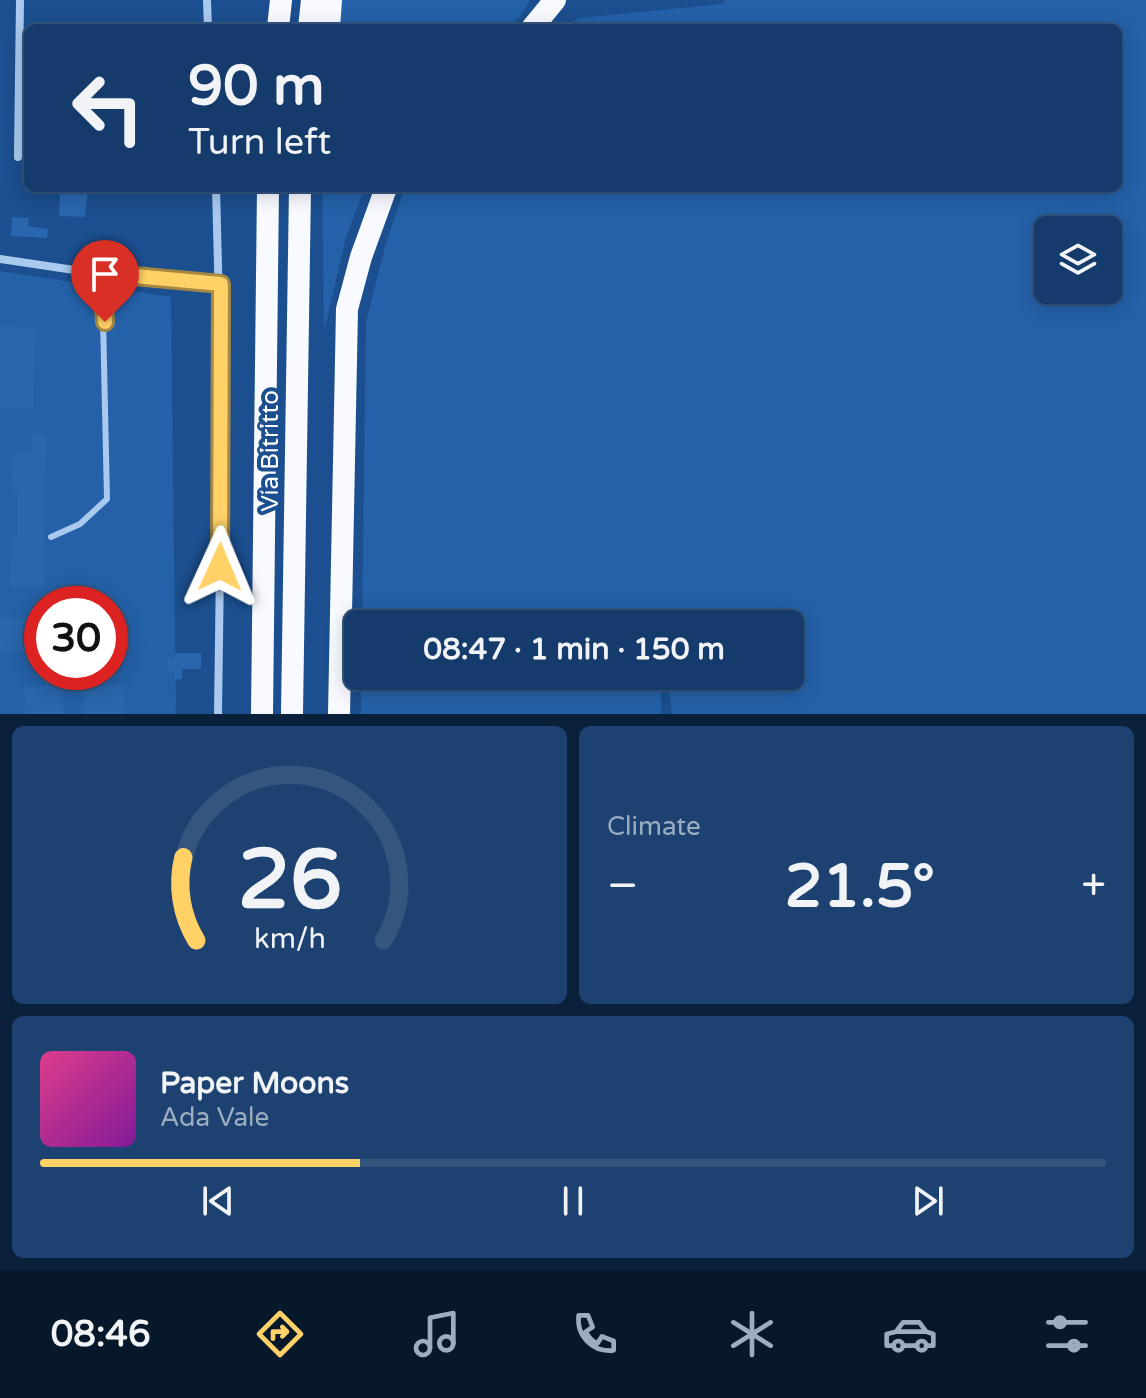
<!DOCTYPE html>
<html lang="en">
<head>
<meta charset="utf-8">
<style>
  :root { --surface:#143b6b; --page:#1d4271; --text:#f1f3f6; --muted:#9dadc1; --line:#33557e; --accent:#ffd166 }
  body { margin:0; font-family:"Varela Round",sans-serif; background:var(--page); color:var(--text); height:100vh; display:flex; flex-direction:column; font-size:30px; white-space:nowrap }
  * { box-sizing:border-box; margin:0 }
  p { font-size:26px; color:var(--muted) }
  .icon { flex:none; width:44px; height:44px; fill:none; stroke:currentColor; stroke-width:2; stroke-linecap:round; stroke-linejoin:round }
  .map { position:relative; height:714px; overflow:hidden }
  .details { display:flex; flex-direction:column; gap:12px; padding:12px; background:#0b203b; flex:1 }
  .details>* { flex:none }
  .banner { position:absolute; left:24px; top:24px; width:1098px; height:168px; border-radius:12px; box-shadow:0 4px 20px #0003,0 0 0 2px var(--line); background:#143b6b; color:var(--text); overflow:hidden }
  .fabs { position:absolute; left:1034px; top:216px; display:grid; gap:16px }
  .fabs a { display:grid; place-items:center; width:88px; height:88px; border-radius:12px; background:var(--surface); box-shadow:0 4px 20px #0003,0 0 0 2px var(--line); font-size:40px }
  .speed { position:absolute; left:24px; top:586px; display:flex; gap:16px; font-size:40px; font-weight:700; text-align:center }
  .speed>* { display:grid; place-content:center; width:104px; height:104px; border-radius:50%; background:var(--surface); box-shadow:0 4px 20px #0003,0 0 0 2px var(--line); line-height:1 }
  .speed .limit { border:12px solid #d22; background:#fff; color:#111 }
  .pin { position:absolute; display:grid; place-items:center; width:68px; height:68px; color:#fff; margin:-82px -34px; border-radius:50% 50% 50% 0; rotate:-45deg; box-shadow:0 0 8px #0007 }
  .pin .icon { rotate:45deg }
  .me { position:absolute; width:88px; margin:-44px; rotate:1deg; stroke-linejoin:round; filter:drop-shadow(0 0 6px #0008) }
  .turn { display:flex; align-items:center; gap:28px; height:168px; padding:0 32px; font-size:36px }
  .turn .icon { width:104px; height:104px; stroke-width:2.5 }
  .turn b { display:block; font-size:56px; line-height:68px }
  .big { font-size:60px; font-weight:800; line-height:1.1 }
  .details .card { flex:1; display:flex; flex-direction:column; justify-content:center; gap:12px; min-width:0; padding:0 28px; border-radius:12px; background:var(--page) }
  .details .dial { align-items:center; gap:0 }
  .dial svg { height:208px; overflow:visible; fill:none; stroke:var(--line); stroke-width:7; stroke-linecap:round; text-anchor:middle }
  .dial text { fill:var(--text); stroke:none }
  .song { display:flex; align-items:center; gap:24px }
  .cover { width:96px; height:96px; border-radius:12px; background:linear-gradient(135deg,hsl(330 70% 55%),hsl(290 70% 35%)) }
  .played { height:8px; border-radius:4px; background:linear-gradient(90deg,var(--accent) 30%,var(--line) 30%) }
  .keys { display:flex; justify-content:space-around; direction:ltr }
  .heat { display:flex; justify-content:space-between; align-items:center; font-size:44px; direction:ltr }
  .details .tiles { flex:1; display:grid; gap:12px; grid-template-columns:1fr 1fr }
  .card:last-child { grid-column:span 2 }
  .trip { position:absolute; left:344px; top:610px; width:460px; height:80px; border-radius:12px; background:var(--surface); box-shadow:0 4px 20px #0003,0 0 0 2px var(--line); font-weight:800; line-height:80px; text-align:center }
  .tab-bar { display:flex; height:128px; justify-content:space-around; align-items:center; background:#08182b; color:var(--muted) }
  .tab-bar .icon { width:56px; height:56px }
  .tab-bar .active { color:var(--accent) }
  .tab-bar b { font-size:36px; color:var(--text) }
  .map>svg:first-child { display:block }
  .green { fill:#2461a8; fill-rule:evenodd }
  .building { fill:#2a66ad }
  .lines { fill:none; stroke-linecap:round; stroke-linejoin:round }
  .service { stroke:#a9c9ee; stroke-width:6 }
  .minor { stroke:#a9c9ee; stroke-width:8 }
  .trunk { stroke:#f8faff; stroke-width:22 }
  .route-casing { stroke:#a68842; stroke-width:20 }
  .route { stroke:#ffd166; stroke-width:14 }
  .labels { text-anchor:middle; stroke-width:8; stroke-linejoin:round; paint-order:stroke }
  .street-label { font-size:24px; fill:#fff; stroke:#1b4f8f }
</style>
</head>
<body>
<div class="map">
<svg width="1146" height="714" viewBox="0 0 1146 714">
  <rect width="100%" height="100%" fill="#1b4f8f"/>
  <!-- green -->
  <path class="green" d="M 332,0 L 530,0 L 519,18 L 504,28 L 331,28 Z
    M 724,0 L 1146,0 L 1146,714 L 672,714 L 667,676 L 790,676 L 790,624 L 362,624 L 366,322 L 386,243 L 405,188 L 1118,188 L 1118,28 L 567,28 L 578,18 L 723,4 ZM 1048,230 L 1108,230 L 1108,290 L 1048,290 Z
    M 322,188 L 365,188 L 346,237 L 324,332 Z
    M 0,271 L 171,297 L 176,714 L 0,714 ZM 42,604 L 110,604 L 110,672 L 42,672 Z
    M 361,676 L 661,676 L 661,714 L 361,714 Z"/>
  <!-- building -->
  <path class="building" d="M 60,188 L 88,188 L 85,217 L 59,216 Z
    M 12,217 L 29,218 L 28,226 L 48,229 L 47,238 L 11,236 Z
    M 0,326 L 35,327 L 34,408 L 0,408 Z
    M 31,434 L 46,434 L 44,586 L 10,586 L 11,537 L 18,537 L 18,490 L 12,490 L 13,452 L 31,452 Z
    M 0,618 L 42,619 L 42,653 L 0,653 Z
    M 175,653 L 201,653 L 201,669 L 182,669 L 182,679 L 174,680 L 174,672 L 167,672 L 167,658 L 175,659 Z
    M 123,684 L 124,714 L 83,714 L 83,687 Z
    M 63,685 L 64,714 L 25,714 L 24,687 Z"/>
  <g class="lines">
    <!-- service -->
    <path class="service" d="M 51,537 L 80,524 L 107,499 L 102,273"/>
    <!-- minor -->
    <path class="minor" d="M 207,0 L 208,28
      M 18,157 L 20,0
      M 216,188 L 222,420 L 218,714
      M 0,259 L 81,271 L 221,284"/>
    <!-- trunk -->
    <path class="trunk" d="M 278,28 L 281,0
      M 309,28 L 312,0
      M 329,28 L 331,0
      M 532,28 L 555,0
      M 262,714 L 268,188
      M 292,714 L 300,188
      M 339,714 L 347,309 L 361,257 L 386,188"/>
  </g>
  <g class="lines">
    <defs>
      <path id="route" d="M 105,322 L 102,273 L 221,284 L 220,567"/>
    </defs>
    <!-- route casing -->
    <use href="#route" class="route-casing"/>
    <!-- route -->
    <use href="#route" class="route"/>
  </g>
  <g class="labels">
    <!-- street labels -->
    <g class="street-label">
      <text transform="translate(270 451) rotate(-90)" y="8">Via Bitritto</text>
    </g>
  </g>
</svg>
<div class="fabs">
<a><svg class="icon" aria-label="layers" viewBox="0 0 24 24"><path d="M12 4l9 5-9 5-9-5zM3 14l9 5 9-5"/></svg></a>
</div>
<div class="speed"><div class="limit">30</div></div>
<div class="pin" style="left:105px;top:322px;background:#d93025"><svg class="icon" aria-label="arrive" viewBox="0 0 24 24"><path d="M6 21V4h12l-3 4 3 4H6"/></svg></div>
<svg class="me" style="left:220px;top:567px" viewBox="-20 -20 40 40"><path d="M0-17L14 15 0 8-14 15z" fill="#ffd166" stroke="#fff" stroke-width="4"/></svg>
<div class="trip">08:47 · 1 min · 150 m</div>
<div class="banner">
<div class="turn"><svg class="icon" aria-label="left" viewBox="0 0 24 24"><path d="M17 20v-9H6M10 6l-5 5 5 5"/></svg><div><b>90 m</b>Turn left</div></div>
</div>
</div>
<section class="details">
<div class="tiles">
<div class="card dial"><svg viewBox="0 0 100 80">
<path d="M14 69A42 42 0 1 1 86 69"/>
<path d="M14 69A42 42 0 0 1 9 37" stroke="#ffd166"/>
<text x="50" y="56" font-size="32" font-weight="700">26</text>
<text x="50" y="72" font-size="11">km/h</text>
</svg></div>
<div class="card"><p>Climate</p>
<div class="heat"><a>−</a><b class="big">21.5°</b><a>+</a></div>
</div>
<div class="card">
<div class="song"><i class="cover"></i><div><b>Paper Moons</b><p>Ada Vale</p></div></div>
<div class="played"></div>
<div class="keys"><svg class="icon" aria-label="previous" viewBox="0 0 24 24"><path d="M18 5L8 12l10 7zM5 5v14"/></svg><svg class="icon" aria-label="pause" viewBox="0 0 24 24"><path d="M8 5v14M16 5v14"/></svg><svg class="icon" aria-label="next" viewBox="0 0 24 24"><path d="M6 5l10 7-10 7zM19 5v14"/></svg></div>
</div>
</div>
</section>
<nav class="tab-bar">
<b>08:46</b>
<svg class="icon active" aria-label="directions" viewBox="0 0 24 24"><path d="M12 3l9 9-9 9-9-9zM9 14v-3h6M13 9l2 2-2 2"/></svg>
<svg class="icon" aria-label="music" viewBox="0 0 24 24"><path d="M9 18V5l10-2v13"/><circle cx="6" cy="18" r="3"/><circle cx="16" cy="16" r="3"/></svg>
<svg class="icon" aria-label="phone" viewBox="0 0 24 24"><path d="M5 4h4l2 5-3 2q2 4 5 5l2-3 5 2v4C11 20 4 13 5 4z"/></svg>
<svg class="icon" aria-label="climate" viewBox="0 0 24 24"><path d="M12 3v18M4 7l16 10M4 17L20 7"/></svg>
<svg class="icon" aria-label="car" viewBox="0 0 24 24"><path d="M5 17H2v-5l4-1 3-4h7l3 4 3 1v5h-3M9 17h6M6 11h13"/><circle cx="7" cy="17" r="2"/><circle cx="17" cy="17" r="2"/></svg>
<svg class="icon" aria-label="filters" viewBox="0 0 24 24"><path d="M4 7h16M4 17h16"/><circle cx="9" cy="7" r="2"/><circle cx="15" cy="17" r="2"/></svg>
</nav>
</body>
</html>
